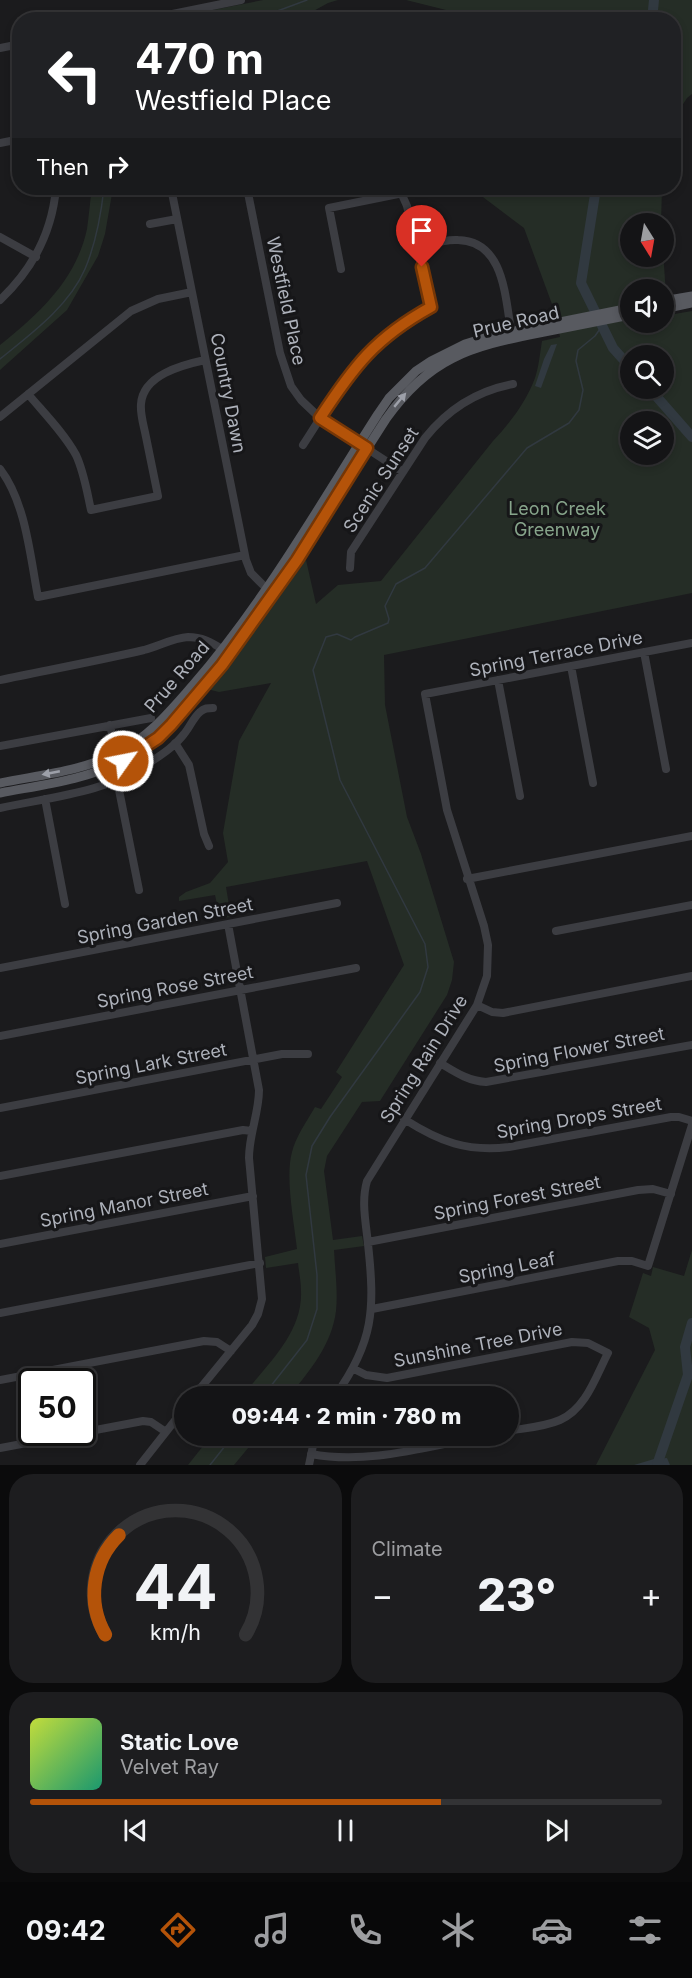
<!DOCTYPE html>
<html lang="en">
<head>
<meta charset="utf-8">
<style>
  :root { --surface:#141416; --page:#1d1d1f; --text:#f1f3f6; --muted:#9d9ea1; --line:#333335; --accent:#b45309 }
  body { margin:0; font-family:Inter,sans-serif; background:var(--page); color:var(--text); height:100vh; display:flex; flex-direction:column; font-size:22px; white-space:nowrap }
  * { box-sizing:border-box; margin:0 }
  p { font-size:20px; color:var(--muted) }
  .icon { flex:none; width:33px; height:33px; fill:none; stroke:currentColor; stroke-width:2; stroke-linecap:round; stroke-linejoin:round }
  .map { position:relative; height:1465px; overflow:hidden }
  .details { display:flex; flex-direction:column; gap:9px; padding:9px; background:#0b0b0c; flex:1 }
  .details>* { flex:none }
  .hud { position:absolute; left:12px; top:12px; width:669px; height:183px; border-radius:24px; box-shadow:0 3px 9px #0003,0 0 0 2px var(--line); background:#202124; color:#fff; overflow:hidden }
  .needle { width:39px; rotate:169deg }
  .buttons { position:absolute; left:620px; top:213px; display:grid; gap:12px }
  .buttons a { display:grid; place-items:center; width:54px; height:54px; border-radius:50%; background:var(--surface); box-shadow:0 3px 9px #0003,0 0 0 2px var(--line); font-size:30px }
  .speed { position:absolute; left:18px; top:1368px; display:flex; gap:12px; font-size:30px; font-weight:700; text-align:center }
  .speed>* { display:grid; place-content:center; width:78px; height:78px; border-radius:50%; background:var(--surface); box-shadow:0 3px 9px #0003,0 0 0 2px var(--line); line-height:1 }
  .speed .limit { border:3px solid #111; border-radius:9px; background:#fff; color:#111 }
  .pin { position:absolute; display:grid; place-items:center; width:51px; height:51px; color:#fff; margin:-62px -26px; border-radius:50% 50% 50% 0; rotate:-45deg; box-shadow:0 0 6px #0007 }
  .pin .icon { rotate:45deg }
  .me { position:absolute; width:66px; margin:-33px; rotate:57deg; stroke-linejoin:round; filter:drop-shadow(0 0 4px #0008) }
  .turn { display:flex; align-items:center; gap:21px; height:126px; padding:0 24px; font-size:27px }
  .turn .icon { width:78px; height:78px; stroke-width:2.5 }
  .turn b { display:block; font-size:42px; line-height:51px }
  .then { display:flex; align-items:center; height:57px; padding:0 24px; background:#0003; gap:12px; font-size:22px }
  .big { font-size:45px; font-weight:800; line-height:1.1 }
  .details .card { flex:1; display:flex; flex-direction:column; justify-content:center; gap:9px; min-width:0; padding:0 21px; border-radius:24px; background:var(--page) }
  .details .dial { align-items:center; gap:0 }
  .dial svg { height:156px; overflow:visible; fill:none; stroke:var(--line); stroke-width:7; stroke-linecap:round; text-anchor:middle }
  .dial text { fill:var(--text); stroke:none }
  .song { display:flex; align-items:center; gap:18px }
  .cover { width:72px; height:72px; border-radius:9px; background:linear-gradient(135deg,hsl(70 70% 55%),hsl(160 70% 35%)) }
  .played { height:6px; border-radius:3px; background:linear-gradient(90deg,var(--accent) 65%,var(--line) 65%) }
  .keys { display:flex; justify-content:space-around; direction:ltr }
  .heat { display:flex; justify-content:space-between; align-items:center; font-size:33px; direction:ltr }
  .details .tiles { flex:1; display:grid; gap:9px; grid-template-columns:1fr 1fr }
  .card:last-child { grid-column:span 2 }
  .trip { position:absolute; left:174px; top:1386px; width:345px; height:60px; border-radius:30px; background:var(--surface); box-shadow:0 3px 9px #0003,0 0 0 2px var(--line); font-weight:800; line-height:60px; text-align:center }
  .menu { display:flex; height:96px; justify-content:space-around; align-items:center; background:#080809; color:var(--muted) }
  .menu .icon { width:42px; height:42px }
  .menu .on { color:var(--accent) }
  .menu b { font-size:27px; color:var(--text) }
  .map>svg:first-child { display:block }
  .green { fill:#252d26; fill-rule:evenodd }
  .water { fill:#313940 }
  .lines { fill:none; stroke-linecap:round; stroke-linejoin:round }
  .stream { stroke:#313940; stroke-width:1.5 }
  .river { stroke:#313940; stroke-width:10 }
  .minor { stroke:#3c3d42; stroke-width:8 }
  .major { stroke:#585a60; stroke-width:9 }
  .oneway { fill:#9da0a9 }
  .route-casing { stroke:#753606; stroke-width:15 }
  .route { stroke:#b45309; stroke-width:10 }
  .labels { text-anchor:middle; stroke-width:6; stroke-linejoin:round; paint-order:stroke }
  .street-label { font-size:18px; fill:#aeb2bb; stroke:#161618 }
  .park-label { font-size:18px; fill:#87a58b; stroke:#161618 }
</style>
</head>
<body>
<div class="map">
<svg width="692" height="1465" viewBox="0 0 692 1465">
  <rect width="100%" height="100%" fill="#1b1b1d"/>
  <!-- green -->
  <path class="green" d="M 263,0 L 338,0 L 328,3 L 299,19 L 162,20 Z
    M 406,0 L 692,0 L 692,94 L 687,98 L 674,118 L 674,20 L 482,19 Z
    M 92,188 L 113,188 L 105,234 L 98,256 L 67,310 L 0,370 L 0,345 C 39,314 76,280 87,229 C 89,215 90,201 92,188 Z
    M 471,188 L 662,188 L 661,223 L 630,224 L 630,256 L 663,256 L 663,250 L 666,295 L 663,296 L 663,290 L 630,290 L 630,322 L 663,322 L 663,316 L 692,311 L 692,593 L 384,655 L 385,705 L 407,817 L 421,854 L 454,962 L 452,980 L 447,995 L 380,1101 L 362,1102 L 327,1156 L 324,1171 L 333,1240 L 362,1236 L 364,1246 L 334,1250 C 335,1270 338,1291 336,1311 C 332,1344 310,1371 289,1396 L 242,1396 C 266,1366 303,1333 301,1291 C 301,1282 299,1272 298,1263 L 266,1268 L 265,1257 L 297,1249 C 294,1222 285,1177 292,1152 C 296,1136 307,1121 315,1107 L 321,1109 L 342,1077 L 336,1072 L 404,965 L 367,861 L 226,887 L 231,917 L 220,918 L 215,895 L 179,901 L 179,897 L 186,892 L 210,883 L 228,862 L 223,833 L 239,741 L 271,683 L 219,692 L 207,689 L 306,560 L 316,604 L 338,585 L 381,581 L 493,441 C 510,423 526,402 535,378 C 539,366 540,353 542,341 L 560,337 L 556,315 L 524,228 ZM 630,356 L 663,356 L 663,388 L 630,388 ZM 630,422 L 663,422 L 663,454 L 630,454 Z
    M 692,1250 L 692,1465 L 596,1465 L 655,1350 L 649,1328 L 629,1317 L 643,1273 L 651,1276 L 653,1267 L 684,1276 Z
    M 211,1436 L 258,1436 L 234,1465 L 188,1465 Z"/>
  <!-- water -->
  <path class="water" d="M 557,344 L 541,388 L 535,386 L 544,359 L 551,345 Z
    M 667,1458 L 670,1465 L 634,1465 L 654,1459 Z"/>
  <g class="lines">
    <!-- stream -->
    <path class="stream" d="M 241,20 L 272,13 L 307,0
      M 0,359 C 31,334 69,306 85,269 C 96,243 101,215 104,188
      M 263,1396 L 307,1340 L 317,1309 L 317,1275 L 306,1175 L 312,1146 L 330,1117 L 420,992 L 428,967 L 425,944 L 340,780 L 313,670 L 326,637 L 337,634 L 351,640 L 355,637 L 388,623 L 389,619 L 385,606 L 396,584 L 425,568 L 527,448 L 569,423 L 579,410 L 583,390 L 576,361 L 578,350 L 595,336 L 602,326
      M 210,1465 L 233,1436"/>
    <!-- river -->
    <path class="river" d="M 652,20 L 654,0
      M 596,188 L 581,283 L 613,348 L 630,367
      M 649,388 L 692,437
      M 657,1465 L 688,1375 L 685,1347 L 692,1323"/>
    <!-- minor -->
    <path class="minor" d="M 143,20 L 241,0
      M 0,48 L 20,44
      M 0,143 L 20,139
      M 171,188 L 246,560 L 251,573 L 270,592
      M 247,188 L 280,353 L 291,386 L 301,400 L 320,418 L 403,472
      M 150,224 L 177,219
      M 0,237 L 36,257
      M 417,247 C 430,244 445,239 458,240 C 506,241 505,301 512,336
      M 341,269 L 329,208 L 403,193
      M 0,300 C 33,269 52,233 56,188
      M 28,394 C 44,413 64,433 76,455 C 84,472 87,492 91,510 L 158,496 C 154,476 150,456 146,437 C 144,426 140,415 141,404 C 143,375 182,365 205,360
      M 0,417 L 131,311 L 158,299 L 192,292
      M 303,445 C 330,404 354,358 395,328 C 406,320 419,314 431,307 L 407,206 L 399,188
      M 0,469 C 26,503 30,556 38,597 L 245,555
      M 350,568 L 351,552 L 425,438 C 448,409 476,391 513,384
      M 644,652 L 666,769
      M 571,666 L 593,783
      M 0,680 C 48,670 97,661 144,650 C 159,646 173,638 188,637 C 202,637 211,642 222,649
      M 498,680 L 520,796
      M 110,725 L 114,743
      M 175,743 L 189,765 L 204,834 L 209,846
      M 0,746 L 151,718
      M 117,780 L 139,890
      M 45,799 L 65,904
      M 0,808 C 50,797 106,793 149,763 C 161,755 175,746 184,734 C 190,727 193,718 200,712 C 204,708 208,708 213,708
      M 467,879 L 692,836
      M 556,931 L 692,905
      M 0,968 L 337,903
      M 477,1005 L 492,1012 L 503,1013 L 692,976
      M 0,1036 L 356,968
      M 440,1063 C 455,1072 468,1081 486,1082 L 692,1045
      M 0,1108 L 282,1054 L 308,1054
      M 404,1119 C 440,1142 467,1152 509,1147 L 671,1117 L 679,1117 L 692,1121
      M 0,1176 L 243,1130 L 252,1131
      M 368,1242 L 638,1190 L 653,1189 L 671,1194
      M 0,1244 L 253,1196
      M 372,1309 L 618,1261 L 632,1261 L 648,1266 L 692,1125
      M 0,1313 L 260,1263
      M 354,1369 L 366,1375 L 387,1378 L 572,1342 L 588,1343 L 608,1353 C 596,1376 586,1409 560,1420 C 544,1427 525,1428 508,1431
      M 0,1380 L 204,1341 L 217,1342 L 231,1351
      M 194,1396 L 252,1325 L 258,1314 L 262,1299 L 249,1158 C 249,1134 259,1113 259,1090 L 228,924
      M 335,1396 C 374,1342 375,1309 368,1244 C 366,1223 361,1202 367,1181 L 477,1005 L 487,976 L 488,945 L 484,926 L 447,810 L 425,694 L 692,643
      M 0,1448 L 143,1421 L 151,1422 L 166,1432
      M 311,1454 C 369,1465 428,1446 485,1436
      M 140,1465 L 184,1409
      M 309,1465 L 315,1436"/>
    <!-- major -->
    <path class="major" d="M 663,301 L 692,296
      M 663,309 L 692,303
      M 0,783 C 39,775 84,771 119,752 C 150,736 170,711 193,685 C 265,602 319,506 378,414 L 389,398 L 416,371 L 431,361 L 465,344 L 494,335 L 630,308
      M 0,793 C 41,785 85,780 123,761 C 155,745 176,718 199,692 C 271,607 326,512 386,419 C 429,358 469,347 539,333 C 569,327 600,321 630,315"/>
  </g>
  <!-- one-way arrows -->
  <defs><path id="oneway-solid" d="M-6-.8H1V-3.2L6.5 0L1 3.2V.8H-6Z" transform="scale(1.5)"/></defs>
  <g class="oneway">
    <use href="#oneway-solid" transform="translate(400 400) rotate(-50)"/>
    <use href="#oneway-solid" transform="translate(51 773) rotate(169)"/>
  </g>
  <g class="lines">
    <defs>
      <path id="route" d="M 123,761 L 158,738 L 171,725 L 222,665 L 297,560 L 367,448 L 320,418 C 354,366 375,338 431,307 L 422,267"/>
    </defs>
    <!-- route casing -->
    <use href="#route" class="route-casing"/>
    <!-- route -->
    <use href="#route" class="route"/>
  </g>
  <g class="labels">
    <!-- street labels -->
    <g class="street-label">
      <text transform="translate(286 301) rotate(78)" y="6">Westfield Place</text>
      <text transform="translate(516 322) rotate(-13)" y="6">Prue Road</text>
      <text transform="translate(228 393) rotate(79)" y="6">Country Dawn</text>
      <text transform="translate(381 480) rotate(-57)" y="6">Scenic Sunset</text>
      <text transform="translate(556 654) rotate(-11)" y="6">Spring Terrace Drive</text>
      <text transform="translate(177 677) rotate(-49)" y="6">Prue Road</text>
      <text transform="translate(165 921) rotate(-11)" y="6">Spring Garden Street</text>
      <text transform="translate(175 987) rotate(-11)" y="6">Spring Rose Street</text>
      <text transform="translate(579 1050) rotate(-11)" y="6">Spring Flower Street</text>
      <text transform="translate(424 1059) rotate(-58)" y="6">Spring Rain Drive</text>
      <text transform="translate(151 1064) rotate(-11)" y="6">Spring Lark Street</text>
      <text transform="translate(579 1118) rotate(-10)" y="6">Spring Drops Street</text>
      <text transform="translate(517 1198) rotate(-11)" y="6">Spring Forest Street</text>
      <text transform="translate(124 1205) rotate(-11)" y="6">Spring Manor Street</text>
      <text transform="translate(507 1268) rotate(-11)" y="6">Spring Leaf</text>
      <text transform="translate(478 1345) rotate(-11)" y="6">Sunshine Tree Drive</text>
    </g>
    <!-- park labels -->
    <g class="park-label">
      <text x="557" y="515">Leon Creek<tspan x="557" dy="21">Greenway</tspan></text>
    </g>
  </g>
</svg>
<div class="buttons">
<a><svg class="needle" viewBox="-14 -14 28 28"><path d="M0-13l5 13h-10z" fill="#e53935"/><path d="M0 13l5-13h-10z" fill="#9d9ea1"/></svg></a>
<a><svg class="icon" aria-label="sound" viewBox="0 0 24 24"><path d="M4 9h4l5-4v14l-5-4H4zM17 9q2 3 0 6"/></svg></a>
<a><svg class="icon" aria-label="search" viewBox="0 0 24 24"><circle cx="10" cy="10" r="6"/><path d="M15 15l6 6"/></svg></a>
<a><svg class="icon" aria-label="layers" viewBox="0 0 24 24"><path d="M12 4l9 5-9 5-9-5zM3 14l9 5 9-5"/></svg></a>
</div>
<div class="speed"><div class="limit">50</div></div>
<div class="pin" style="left:422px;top:267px;background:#d93025"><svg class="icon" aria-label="arrive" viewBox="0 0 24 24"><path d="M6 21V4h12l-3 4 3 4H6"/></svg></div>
<svg class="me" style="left:123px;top:761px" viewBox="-20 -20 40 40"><circle r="17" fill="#b45309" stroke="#fff" stroke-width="3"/><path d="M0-11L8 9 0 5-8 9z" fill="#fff"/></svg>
<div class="trip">09:44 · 2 min · 780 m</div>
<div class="hud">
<div class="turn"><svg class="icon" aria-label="left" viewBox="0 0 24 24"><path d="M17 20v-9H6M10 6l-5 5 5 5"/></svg><div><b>470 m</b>Westfield Place</div></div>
<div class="then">Then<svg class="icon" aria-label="right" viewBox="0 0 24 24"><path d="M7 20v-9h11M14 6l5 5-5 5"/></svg></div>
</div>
</div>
<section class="details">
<div class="tiles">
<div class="card dial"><svg viewBox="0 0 100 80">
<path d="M14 69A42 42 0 1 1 86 69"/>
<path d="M14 69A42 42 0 0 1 21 18" stroke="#b45309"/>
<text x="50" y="56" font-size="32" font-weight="700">44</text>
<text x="50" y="72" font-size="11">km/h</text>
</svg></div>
<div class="card"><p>Climate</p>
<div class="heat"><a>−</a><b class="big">23°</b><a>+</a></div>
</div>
<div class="card">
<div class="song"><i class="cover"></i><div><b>Static Love</b><p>Velvet Ray</p></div></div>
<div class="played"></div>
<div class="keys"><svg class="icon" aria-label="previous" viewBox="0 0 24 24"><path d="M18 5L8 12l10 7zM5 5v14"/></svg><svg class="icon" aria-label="pause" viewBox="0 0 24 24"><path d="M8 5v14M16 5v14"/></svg><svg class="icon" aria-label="next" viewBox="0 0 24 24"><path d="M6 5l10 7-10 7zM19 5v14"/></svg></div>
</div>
</div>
</section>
<nav class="menu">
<b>09:42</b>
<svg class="icon on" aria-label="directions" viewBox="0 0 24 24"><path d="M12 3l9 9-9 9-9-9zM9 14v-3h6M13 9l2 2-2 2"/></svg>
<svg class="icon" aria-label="music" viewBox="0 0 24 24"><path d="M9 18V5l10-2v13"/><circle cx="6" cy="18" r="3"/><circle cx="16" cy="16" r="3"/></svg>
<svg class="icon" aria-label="phone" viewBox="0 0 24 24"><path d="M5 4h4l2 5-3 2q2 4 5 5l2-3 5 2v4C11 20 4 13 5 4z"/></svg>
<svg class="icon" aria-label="climate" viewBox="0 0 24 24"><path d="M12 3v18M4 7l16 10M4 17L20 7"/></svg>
<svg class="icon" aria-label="car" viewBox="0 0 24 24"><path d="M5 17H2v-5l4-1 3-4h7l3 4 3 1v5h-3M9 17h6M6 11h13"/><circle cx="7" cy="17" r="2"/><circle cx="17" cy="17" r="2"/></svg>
<svg class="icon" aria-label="filters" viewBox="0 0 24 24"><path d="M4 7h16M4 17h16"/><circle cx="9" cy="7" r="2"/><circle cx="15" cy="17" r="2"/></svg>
</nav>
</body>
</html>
